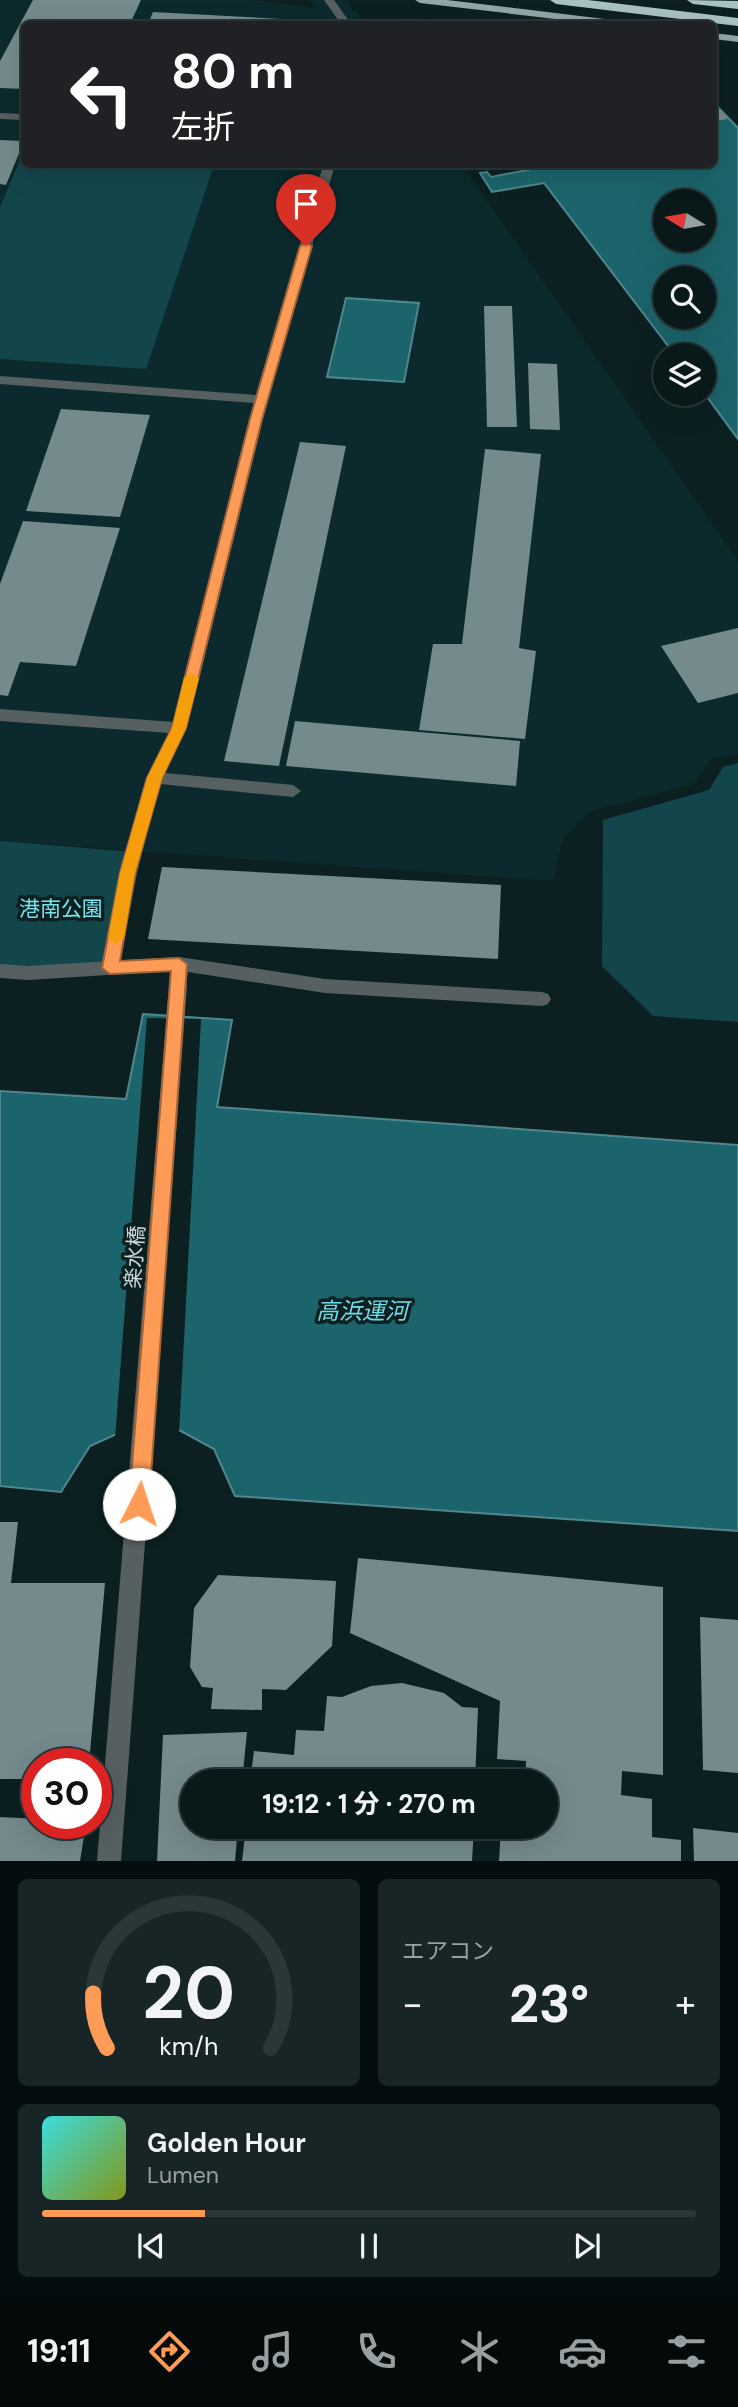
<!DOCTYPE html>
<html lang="ja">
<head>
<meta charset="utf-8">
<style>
  :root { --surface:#091819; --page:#172526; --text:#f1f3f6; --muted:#99a0a2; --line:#293738; --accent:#fe9c57 }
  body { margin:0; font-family:"DM Sans","Noto Sans JP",sans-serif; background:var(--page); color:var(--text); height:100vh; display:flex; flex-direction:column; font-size:26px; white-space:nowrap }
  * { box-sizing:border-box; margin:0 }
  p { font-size:23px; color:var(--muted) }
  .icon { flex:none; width:38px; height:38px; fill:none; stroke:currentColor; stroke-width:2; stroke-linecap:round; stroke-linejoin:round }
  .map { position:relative; height:1861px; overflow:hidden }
  .drawer { display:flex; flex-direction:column; gap:18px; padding:18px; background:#050d0e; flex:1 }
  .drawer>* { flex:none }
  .banner { position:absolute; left:21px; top:21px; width:696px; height:147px; border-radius:10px; box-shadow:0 7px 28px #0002,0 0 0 2px var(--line); background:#202124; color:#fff; overflow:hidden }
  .needle { width:46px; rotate:281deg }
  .buttons { position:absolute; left:653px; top:189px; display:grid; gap:14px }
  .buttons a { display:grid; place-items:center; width:63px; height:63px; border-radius:50%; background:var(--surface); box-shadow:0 7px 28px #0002,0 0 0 2px var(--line); font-size:35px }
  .speed { position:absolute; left:21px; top:1748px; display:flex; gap:14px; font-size:35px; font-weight:700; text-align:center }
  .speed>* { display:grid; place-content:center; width:91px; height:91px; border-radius:50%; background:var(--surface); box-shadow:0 7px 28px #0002,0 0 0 2px var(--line); line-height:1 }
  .speed .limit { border:10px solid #d22; background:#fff; color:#111 }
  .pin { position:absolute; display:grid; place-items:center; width:60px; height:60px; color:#fff; margin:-72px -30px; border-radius:50% 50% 50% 0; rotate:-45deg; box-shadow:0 0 7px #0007 }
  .pin .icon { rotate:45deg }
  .me { position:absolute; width:77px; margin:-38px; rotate:4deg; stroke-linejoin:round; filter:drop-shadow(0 0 5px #0008) }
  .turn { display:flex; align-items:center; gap:24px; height:147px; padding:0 35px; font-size:32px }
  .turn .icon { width:91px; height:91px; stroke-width:2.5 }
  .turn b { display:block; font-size:49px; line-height:60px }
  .big { font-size:52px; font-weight:700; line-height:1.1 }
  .drawer .card { flex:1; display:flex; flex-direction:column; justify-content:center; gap:10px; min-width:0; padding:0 24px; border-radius:10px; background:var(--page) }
  .drawer .dial { align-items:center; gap:0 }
  .dial svg { height:182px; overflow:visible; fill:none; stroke:var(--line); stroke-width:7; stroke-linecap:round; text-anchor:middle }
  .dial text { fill:var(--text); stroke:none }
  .song { display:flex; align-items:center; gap:21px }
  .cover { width:84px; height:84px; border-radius:10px; background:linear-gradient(135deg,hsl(180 70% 55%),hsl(70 70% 35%)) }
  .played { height:7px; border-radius:4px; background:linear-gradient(90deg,var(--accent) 25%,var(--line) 25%) }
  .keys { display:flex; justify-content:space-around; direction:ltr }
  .heat { display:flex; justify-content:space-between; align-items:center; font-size:38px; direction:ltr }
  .drawer .tiles { flex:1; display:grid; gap:18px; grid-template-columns:1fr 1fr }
  .card:last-child { grid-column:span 2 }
  .trip { position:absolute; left:180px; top:1769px; width:378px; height:70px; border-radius:35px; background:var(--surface); box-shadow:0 7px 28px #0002,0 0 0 2px var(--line); font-weight:700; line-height:70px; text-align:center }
  .tab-bar { display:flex; height:112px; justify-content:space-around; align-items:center; background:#040a0a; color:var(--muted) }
  .tab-bar .icon { width:49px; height:49px }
  .tab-bar .selected { color:var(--accent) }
  .tab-bar b { font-size:32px; color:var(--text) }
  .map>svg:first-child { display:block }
  .built { fill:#0c2a2d }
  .green { fill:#13464b }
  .water { fill:#1c646b; stroke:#51878c; stroke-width:2; fill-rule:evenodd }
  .pier { fill:#0c2021 }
  .building { fill:#748a8c }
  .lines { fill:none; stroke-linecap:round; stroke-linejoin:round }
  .service { fill:#576061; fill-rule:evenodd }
  .minor { fill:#576061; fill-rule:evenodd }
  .tertiary { fill:#576061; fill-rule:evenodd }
  .primary { fill:#92a5a7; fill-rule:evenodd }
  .motorway { fill:#aac1c3; fill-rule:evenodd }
  .route { fill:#fe9c57; stroke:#a56539; stroke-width:2 }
  .slow { fill:#f59e0b }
  .labels { text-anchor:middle; stroke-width:7; stroke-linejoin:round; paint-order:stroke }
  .park-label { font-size:21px; fill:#79e3ed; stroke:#0c2021 }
  .street-label { font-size:21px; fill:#ccd8d9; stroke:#0c2021 }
  .water-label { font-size:23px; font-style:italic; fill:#72dce6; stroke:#0c2021 }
</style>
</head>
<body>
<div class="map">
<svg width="738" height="1861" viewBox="0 0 738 1861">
  <rect width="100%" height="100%" fill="#0c2021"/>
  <!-- built -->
  <path class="built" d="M 0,0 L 252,0 L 315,8 L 310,0 L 348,0 L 365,24 L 24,24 L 24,164 L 462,165 L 738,561 L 738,754 L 711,759 L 694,784 L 591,811 L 563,837 L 553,881 L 0,841 Z"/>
  <!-- green -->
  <path class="green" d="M 24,151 L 24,164 L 214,165 L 146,369 L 0,359 L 0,207 Z
    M 738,763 L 738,1022 L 653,1016 L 602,966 L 603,820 L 709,790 L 723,767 Z
    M 0,841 L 134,852 L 110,968 L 0,971 Z"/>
  <!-- water -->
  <path class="water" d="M 714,103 L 738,128 L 738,439 L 704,393 L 704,355 L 675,355 L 544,183 L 492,192 L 480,173 L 487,172 L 491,177 L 558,164 L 714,164 ZM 665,201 L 704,201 L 704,240 L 665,240 ZM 665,278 L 704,278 L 704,317 L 665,317 Z
    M 346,298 L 419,303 L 404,382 L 327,377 Z
    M 143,1014 L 232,1020 L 217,1107 L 738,1145 L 738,1531 L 235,1496 L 214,1449 L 168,1424 L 141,1423 L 90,1446 L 61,1492 L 0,1486 L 0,1091 L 126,1099 Z"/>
  <!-- pier -->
  <path class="pier" d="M 347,0 L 738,0 L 738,56 L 714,53 L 714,24 L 473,24 L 353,10 Z
    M 147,1018 L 201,1019 L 179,1434 L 168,1427 L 142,1427 L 115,1439 Z"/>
  <!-- building -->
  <path class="building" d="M 33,0 L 141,0 L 130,24 L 24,24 L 24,89 L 0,88 L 0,61 Z
    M 153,12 L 282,19 L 280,24 L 148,24 Z
    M 714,106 L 717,106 L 728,119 L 714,121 Z
    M 0,140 L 24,141 L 6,185 L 0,184 Z
    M 484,306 L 512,306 L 517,427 L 487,427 Z
    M 528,363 L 557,364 L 560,430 L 530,429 Z
    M 61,409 L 150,415 L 120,517 L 26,511 Z
    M 300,442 L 346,446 L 279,766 L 224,761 Z
    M 485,449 L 541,454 L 519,648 L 536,651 L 525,739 L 419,730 L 433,644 L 462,644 Z
    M 23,521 L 120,528 L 76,666 L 20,662 L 8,696 L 0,695 L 0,584 Z
    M 738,628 L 738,693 L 698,703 L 661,646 Z
    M 295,721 L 520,741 L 516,786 L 286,766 Z
    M 162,867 L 501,885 L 498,959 L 148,939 Z
    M 0,1522 L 18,1522 L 11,1583 L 105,1583 L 89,1764 L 37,1764 L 37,1779 L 0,1779 Z
    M 358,1558 L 663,1587 L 663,1775 L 622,1771 L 621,1795 L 652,1799 L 652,1837 L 681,1840 L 681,1861 L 499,1861 L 501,1827 L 546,1827 L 546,1782 L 525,1782 L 526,1761 L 497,1759 L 500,1701 L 350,1633 Z
    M 218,1575 L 336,1581 L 332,1646 L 286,1690 L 262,1689 L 262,1710 L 211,1709 L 213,1688 L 202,1687 L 190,1667 L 194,1608 Z
    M 700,1617 L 738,1620 L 738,1773 L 703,1770 Z
    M 402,1683 L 444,1693 L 462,1707 L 478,1708 L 475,1782 L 250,1782 L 254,1751 L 294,1755 L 296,1730 L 324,1731 L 327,1696 L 342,1697 L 371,1686 Z
    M 247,1732 L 242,1782 L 192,1782 L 192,1827 L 238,1827 L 235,1861 L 157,1861 L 163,1735 Z
    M 0,1817 L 37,1819 L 37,1824 L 86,1824 L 80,1861 L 0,1861 Z
    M 246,1827 L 474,1827 L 472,1861 L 242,1861 Z
    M 693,1828 L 738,1833 L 738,1861 L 694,1861 Z"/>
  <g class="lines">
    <!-- service -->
    <path class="service" d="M 324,0 L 334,0 L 351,24 L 341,24 Z
      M 0,113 L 24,114 L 24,120 L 0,119 Z
      M 318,164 L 331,164 L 334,168 L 263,419 L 187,728 L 165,773 L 293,785 L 301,791 L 293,797 L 160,784 L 137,873 L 119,968 L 116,973 L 104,973 L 101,968 L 119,873 L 146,778 L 169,733 L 0,721 L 0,709 L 173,722 L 254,403 L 0,384 L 0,376 L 256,395 L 322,169 Z"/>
    <!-- minor -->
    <path class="minor" d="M 178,979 L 184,981 L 187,986 L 121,1861 L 97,1861 L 169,986 L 172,981 Z"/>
    <!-- tertiary -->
    <path class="tertiary" d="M 179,957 L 325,979 L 542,992 L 548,994 L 551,999 L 548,1004 L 542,1006 L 325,993 L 188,972 L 184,991 L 172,991 L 169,986 L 170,971 L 28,980 L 0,978 L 0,964 L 28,966 Z"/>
    <!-- primary -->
    <path class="primary" d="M 415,0 L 447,0 L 621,21 L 626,24 L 598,24 L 420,3 Z
      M 714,33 L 738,36 L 738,42 L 714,39 Z"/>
    <!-- motorway -->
    <path class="motorway" d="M 550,0 L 588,0 L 738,18 L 738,26 L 556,4 Z
      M 687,0 L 738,1 L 738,9 L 693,4 Z"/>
  </g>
  <!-- route -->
  <path class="route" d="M 306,242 L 312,246 L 262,419 L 186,728 L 162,778 L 135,873 L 120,961 L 179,958 L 187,964 L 149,1504 L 146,1511 L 139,1514 L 132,1511 L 129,1504 L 171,971 L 110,974 L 102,968 L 120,873 L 147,778 L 172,728 L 250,419 L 300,246 Z"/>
  <!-- slow -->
  <path class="slow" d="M 191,673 L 199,678 L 186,728 L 162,778 L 135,873 L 124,938 L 116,944 L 108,938 L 120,873 L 147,778 L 172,728 L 184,678 Z"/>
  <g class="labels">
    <!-- park labels -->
    <g class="park-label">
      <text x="61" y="916">港南公園</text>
    </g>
    <!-- street labels -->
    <g class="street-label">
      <text transform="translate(135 1257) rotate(-86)" y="7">楽水橋</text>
    </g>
    <!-- water labels -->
    <g class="water-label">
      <text x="362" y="1319">高浜運河</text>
    </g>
  </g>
</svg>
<div class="buttons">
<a><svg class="needle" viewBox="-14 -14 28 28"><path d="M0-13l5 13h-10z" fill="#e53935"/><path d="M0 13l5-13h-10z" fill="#99a0a2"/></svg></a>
<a><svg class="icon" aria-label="search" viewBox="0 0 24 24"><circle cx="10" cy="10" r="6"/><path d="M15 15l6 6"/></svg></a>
<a><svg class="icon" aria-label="layers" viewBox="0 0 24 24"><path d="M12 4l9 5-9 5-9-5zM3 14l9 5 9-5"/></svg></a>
</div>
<div class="speed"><div class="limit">30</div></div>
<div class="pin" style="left:306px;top:246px;background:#d93025"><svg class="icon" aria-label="arrive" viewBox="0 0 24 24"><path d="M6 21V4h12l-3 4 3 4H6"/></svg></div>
<svg class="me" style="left:139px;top:1504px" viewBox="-20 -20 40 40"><circle r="19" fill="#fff"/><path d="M0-13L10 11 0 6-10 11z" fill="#fe9c57"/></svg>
<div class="trip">19:12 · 1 分 · 270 m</div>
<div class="banner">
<div class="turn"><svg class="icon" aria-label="left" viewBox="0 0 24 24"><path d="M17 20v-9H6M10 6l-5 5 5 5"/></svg><div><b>80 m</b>左折</div></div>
</div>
</div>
<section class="drawer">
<div class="tiles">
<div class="card dial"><svg viewBox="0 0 100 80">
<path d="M14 69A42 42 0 1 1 86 69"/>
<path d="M14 69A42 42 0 0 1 8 45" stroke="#fe9c57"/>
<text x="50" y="56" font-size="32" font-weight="700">20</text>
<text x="50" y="72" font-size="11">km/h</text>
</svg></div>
<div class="card"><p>エアコン</p>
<div class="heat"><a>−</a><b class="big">23°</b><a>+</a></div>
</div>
<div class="card">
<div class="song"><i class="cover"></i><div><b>Golden Hour</b><p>Lumen</p></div></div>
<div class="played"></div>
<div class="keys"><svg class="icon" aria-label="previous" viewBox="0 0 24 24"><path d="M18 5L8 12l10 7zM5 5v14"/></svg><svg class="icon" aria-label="pause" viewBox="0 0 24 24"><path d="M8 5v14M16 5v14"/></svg><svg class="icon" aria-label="next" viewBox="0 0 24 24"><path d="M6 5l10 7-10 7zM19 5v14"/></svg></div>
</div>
</div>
</section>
<nav class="tab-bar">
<b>19:11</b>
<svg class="icon selected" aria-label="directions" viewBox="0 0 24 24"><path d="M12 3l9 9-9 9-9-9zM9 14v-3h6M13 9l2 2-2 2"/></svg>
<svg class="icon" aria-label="music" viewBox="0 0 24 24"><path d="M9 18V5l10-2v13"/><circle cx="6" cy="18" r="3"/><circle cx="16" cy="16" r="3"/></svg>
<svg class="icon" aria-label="phone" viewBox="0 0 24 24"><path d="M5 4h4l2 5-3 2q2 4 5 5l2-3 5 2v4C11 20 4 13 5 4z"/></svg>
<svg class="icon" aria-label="climate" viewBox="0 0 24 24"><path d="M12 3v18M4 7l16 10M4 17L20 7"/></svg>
<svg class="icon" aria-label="car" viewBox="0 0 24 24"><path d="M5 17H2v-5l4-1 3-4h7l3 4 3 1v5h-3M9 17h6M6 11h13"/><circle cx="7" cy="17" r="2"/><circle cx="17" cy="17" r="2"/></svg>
<svg class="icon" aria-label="filters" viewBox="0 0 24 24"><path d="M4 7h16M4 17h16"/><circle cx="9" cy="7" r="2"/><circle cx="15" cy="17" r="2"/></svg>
</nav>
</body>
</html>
